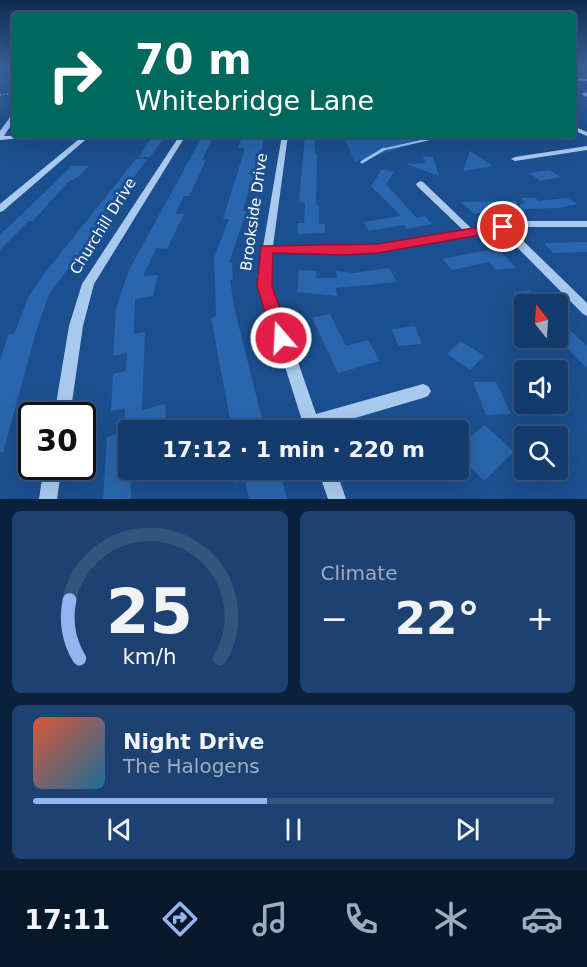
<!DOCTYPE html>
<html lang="en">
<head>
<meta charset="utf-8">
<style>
  :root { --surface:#143b6b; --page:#1d4271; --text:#f1f3f6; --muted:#9dadc1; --line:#33557e; --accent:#95b2f1 }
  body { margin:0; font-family:"DejaVu Sans",sans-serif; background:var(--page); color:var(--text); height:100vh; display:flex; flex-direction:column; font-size:22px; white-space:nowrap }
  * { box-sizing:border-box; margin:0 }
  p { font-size:20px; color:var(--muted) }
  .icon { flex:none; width:33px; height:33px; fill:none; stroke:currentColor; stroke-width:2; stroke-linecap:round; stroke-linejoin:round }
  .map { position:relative; height:499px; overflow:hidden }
  .drawer { display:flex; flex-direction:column; gap:12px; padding:12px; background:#0b203b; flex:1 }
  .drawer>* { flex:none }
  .hud { position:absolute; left:12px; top:12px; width:564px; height:126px; border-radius:6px; box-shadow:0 6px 24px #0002,0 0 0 2px var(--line); background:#00695c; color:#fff; overflow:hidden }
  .needle { width:39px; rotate:343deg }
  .controls { position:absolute; left:514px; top:294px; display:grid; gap:12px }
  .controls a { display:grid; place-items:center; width:54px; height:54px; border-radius:6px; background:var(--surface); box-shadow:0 6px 24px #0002,0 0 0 2px var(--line); font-size:30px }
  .speed { position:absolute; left:18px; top:402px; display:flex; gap:12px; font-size:30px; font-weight:700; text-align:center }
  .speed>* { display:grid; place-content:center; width:78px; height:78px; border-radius:50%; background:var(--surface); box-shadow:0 6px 24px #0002,0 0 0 2px var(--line); line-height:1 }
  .speed .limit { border:3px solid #111; border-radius:9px; background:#fff; color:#111 }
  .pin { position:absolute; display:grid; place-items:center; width:51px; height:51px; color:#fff; margin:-26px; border:3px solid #fff; border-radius:50%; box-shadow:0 2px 6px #0007 }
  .me { position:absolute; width:66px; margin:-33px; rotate:341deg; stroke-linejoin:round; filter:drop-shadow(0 0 4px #0008) }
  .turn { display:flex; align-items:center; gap:21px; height:126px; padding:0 24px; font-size:27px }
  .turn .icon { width:78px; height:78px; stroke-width:2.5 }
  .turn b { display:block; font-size:42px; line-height:51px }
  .big { font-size:45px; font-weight:700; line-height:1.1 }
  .drawer .tile { flex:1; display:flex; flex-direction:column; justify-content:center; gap:9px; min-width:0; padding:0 21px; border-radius:9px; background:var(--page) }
  .drawer .dial { align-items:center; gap:0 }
  .dial svg { height:156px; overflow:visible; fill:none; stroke:var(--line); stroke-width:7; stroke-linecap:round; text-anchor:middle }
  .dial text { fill:var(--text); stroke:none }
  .song { display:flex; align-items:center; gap:18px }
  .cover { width:72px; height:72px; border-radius:9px; background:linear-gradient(135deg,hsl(10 70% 55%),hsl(200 70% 35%)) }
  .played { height:6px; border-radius:3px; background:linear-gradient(90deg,var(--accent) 45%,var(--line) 45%) }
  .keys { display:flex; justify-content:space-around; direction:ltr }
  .heat { display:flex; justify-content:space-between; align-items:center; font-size:33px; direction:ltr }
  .drawer .tiles { flex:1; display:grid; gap:12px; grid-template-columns:1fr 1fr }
  .tile:last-child { grid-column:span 2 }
  .trip { position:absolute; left:118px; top:420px; width:351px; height:60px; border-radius:6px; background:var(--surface); box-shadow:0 6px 24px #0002,0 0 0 2px var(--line); font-weight:700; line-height:60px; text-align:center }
  .menu { display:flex; height:96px; justify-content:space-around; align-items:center; background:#08182b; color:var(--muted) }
  .menu .icon { width:42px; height:42px }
  .menu .active { color:var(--accent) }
  .menu b { font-size:27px; color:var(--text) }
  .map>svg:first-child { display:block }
  .green { fill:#2461a8 }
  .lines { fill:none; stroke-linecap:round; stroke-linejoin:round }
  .stream-far1 { stroke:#9cc4f0; stroke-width:2 }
  .stream { stroke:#9cc4f0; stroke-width:3 }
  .building { fill:#2a66ad }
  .path { stroke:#a9c9ee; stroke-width:1.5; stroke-dasharray:1.5 2; stroke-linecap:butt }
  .minor { fill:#a9c9ee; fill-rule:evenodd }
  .route { fill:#e11d48; stroke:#92132f; stroke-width:1.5 }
  .labels { text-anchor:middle; stroke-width:6; stroke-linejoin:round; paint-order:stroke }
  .street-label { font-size:15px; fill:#fff; stroke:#1b4f8f }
</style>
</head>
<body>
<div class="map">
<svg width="587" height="499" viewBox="0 0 587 499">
  <rect width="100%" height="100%" fill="#1b4f8f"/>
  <!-- green -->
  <path class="green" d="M 343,135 L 443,135 L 355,162 Z"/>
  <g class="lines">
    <!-- stream-far1 -->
    <path class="stream-far1" d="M 381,150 L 448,135"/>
    <!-- stream -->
    <path class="stream" d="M 362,162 L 384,149"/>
  </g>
  <!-- building -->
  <path class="building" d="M 153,135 L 166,135 L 150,157 L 139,157 Z
    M 203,135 L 214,135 L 202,160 L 206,160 L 195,184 L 189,196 L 184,196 L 175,214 L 184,214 L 167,249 L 156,248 L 143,276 L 158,275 L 153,296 L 135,299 L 134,334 L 145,332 L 142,410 L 165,404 L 166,418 L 145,424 L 145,430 L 124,430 L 125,408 L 111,411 L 113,374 L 126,371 L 127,353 L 113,356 L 116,308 L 129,270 Z
    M 243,135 L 265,135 L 252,189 L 249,189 L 243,211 L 246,211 L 244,219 L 229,263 L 232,263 L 233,280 L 230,280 L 235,311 L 262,419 L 247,423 L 248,430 L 232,430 L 211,318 L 216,316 L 214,258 L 229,219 L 223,219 L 244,152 L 244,148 L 238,148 Z
    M 305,135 L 314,135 L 315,154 L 317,154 L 316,205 L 319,205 L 319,224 L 325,224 L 325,233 L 297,234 L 298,223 L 304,223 L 305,203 L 299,202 Z
    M 470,151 L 493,166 L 463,171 Z
    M 423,156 L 433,157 L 439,176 L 406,164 L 425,163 Z
    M 136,159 L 147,159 L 49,295 L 37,328 L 3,453 L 0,452 L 0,361 L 8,335 L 14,334 L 28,298 L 44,274 Z
    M 72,166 L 89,166 L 78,177 L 68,182 L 33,221 L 29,221 L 0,250 L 0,235 Z
    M 382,169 L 394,172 L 386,184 L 417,218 L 425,216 L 432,224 L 407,229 L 404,225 L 369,231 L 363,222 L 401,216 L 371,186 Z
    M 549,170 L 561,177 L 541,181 L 529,173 Z
    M 521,198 L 536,198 L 538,201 L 567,198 L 578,204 L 559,208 L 520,209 L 520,204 L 526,203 Z
    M 516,201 L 517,206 L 474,214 L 461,202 Z
    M 587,242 L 587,252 L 553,253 L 544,243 Z
    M 498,248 L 516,268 L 496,270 L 489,262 L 452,270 L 442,259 Z
    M 389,268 L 397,282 L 336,288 L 337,296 L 297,292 L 299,270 L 316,271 L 316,278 L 337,278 L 336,271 L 354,273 Z
    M 530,290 L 543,304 L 523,304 L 513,292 Z
    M 330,314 L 346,346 L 368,340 L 380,361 L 338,373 L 312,318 Z
    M 558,319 L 587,346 L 587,368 L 558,339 Z
    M 415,326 L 422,344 L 399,346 L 391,329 Z
    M 461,341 L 484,356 L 470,370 L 447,354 Z
    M 473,382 L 496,382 L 511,414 L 486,415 Z
    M 485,425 L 514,452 L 484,481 L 459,455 L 459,447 Z
    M 129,431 L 131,499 L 103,499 L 107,437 Z
    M 233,470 L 274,470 L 277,478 L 281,477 L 287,499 L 249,499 L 245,480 L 235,483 Z
    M 381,470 L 419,470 L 419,471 L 387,482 Z"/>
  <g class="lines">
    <!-- path -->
    <path class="path" d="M 0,95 L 15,93"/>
    <!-- minor -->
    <path class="minor" d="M 573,78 L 587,79 L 587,81 L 573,80 Z
      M 584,92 L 587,93 L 587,97 L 582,95 Z
      M 15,112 L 15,119 L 4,136 L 49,135 L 48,136 L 0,140 L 0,131 L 13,113 Z
      M 573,126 L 587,132 L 587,136 L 573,130 Z
      M 84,135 L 91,135 L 3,211 L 0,212 L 0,204 Z
      M 180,135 L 186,135 L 94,284 L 83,326 L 70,416 L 54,416 L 69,326 L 82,284 Z
      M 282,135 L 288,135 L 273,246 L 343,248 L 378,246 L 464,231 L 417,186 L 416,184 L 420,181 L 423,182 L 473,230 L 525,221 L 587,221 L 587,227 L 525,227 L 511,229 L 587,303 L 587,316 L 583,314 L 501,231 L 378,252 L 343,254 L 272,252 L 269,278 L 316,414 L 423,384 L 428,386 L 431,391 L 428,396 L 423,398 L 321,428 L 321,430 L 305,430 L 257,278 L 262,251 L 261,249 L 263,247 Z
      M 587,146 L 587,150 L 515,161 L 511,159 L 515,157 Z
      M 44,466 L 62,466 L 57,499 L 39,499 Z
      M 318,470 L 336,470 L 346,499 L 328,499 Z"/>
  </g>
  <!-- sky -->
  <linearGradient id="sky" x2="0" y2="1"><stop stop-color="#0f2b4f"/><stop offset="0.49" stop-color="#39639b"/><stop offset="1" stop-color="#39639b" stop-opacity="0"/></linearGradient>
  <rect width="587" height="136" fill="url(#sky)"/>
  <!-- route -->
  <path class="route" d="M 503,223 L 509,227 L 508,230 L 378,253 L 343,255 L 273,253 L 272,286 L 290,338 L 288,342 L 275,342 L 273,338 L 257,286 L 261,246 L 378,244 Z"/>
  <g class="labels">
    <!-- street labels -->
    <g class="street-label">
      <text transform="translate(254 212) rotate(-82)" y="5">Brookside Drive</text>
      <text transform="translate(103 226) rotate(-58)" y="5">Churchill Drive</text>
    </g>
  </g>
</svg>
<div class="controls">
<a><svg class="needle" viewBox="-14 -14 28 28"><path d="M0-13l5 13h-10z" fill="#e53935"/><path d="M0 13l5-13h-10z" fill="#9dadc1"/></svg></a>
<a><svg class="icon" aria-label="sound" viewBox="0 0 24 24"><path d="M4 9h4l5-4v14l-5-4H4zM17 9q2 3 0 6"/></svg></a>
<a><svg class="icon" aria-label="search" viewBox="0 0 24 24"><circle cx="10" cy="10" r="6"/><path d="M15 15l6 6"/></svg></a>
</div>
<div class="speed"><div class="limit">30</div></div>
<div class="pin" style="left:503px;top:227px;background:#d93025"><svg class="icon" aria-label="arrive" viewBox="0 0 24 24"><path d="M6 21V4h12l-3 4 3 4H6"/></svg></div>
<svg class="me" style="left:281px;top:338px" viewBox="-20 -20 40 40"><circle r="17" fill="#e11d48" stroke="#fff" stroke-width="3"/><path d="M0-11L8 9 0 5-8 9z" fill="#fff"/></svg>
<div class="trip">17:12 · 1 min · 220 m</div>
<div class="hud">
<div class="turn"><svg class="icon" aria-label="right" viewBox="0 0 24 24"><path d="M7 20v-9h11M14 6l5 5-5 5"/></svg><div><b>70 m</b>Whitebridge Lane</div></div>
</div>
</div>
<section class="drawer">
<div class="tiles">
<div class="tile dial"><svg viewBox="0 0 100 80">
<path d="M14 69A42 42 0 1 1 86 69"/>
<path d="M14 69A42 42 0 0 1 9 39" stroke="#95b2f1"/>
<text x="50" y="56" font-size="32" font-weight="700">25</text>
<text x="50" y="72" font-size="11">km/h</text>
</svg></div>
<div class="tile"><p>Climate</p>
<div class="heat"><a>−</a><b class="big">22°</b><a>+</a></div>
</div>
<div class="tile">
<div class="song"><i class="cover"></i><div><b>Night Drive</b><p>The Halogens</p></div></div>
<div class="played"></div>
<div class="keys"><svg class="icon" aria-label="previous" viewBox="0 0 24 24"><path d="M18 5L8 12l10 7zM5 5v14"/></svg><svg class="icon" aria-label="pause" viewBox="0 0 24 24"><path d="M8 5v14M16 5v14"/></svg><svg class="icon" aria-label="next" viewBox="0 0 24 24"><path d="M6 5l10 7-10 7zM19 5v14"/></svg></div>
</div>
</div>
</section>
<nav class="menu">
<b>17:11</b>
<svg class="icon active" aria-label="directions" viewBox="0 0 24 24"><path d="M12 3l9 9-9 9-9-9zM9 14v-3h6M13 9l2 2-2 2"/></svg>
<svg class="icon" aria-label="music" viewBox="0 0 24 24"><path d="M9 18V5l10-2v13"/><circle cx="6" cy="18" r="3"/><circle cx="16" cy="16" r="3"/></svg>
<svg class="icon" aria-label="phone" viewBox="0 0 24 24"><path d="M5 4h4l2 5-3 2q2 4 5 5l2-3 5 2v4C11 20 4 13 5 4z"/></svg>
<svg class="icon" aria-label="climate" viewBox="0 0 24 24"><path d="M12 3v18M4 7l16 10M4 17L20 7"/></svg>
<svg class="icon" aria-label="car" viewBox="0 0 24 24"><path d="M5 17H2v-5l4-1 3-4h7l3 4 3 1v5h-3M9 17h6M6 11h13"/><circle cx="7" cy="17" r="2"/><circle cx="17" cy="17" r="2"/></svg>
</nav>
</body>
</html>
